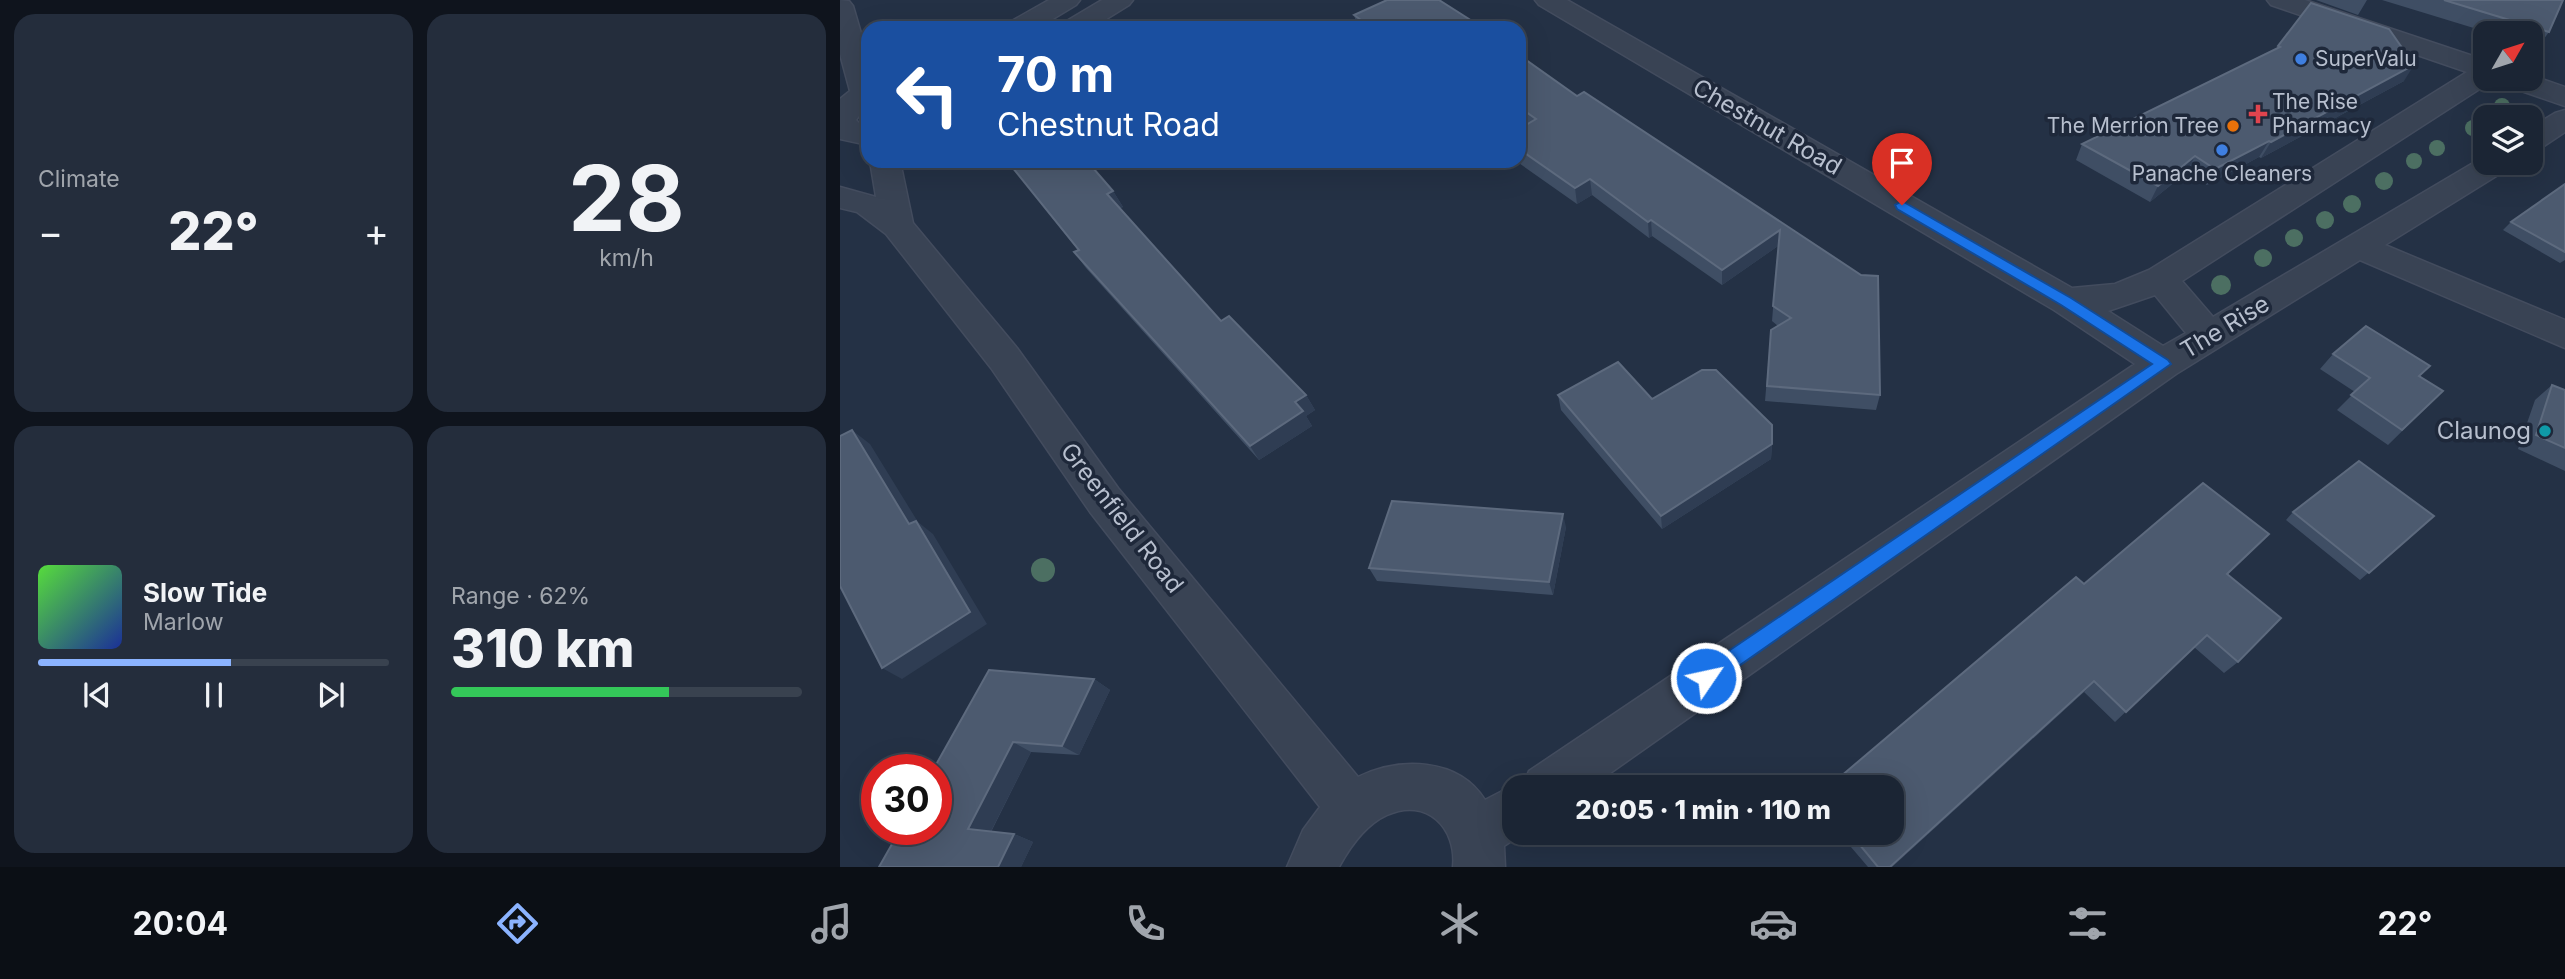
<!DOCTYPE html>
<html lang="en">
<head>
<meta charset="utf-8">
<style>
  :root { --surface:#1b2534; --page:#242d3c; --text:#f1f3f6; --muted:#a0a5ac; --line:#39424f; --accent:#8bb3ff }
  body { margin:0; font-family:Inter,sans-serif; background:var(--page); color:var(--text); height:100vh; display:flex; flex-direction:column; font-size:26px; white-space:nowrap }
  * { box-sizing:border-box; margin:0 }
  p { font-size:23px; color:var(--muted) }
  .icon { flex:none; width:38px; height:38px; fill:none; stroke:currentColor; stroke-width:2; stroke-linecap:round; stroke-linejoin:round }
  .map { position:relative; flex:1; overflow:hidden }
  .drawer { display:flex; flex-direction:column; gap:14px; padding:14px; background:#0f141d; width:840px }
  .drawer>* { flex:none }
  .banner { position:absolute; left:21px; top:21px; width:665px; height:147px; border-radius:21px; box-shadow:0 7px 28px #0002,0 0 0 2px var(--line); background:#1a4fa0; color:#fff; overflow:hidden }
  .needle { width:46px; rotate:51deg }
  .buttons { position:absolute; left:1633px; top:21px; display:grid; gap:14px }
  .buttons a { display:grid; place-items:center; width:70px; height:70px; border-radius:14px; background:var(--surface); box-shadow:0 7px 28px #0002,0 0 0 2px var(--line); font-size:35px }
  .speed { position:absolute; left:21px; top:754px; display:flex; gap:14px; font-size:35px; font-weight:700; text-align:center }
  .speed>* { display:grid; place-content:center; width:91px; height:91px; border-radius:50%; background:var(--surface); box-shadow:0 7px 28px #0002,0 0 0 2px var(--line); line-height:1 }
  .speed .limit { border:10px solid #d22; background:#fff; color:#111 }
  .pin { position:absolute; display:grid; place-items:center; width:60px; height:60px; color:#fff; margin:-72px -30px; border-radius:50% 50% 50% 0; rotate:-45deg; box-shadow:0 0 7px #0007 }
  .pin .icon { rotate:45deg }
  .me { position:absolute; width:77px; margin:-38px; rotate:56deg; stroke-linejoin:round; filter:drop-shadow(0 0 5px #0008) }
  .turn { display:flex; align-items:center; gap:24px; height:147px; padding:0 21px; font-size:32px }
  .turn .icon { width:91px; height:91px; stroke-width:2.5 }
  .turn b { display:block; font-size:49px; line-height:60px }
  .big { font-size:52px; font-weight:800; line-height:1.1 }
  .drawer .widget { flex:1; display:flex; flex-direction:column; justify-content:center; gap:10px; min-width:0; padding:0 24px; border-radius:21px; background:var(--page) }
  .drawer .dial { align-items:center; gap:0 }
  .dial b { font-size:91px; line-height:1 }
  .song { display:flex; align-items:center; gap:21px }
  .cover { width:84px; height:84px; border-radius:10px; background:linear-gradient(135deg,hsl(110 70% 55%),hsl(230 70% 35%)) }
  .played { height:7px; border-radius:4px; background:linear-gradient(90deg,var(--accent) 55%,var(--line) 55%) }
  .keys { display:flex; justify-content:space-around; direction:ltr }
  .heat { display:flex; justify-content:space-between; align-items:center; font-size:38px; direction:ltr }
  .charge { height:10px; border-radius:5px; background:linear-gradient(90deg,#34c759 62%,var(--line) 0) }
  .drawer .tiles { flex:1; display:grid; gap:14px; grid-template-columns:repeat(2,1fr) }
  .trip { position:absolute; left:662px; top:775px; width:402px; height:70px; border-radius:21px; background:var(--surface); box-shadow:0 7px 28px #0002,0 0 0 2px var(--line); font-weight:800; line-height:70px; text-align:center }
  .dock { display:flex; height:112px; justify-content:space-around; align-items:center; background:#0b0f15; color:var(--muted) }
  .dock .icon { width:49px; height:49px }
  .dock .selected { color:var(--accent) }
  .dock b { font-size:32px; color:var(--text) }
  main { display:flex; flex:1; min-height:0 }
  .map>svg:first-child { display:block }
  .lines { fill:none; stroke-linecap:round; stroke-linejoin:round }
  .minor-casing { stroke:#434c5e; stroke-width:3 }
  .minor { fill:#394354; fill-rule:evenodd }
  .tree { fill:#4c6f62 }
  .wall { fill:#3f4e64 }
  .shaded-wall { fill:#2f3d53 }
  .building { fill:#4c5a6f; stroke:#5d6a7e; stroke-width:2 }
  .route { fill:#1a73e8; stroke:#114b97; stroke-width:2 }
  .shop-dot { fill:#3f7fe0; stroke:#1e283a; stroke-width:2.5 }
  .health-dot { fill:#e0444e; stroke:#1e283a; stroke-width:2.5 }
  .food-dot { fill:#e8710a; stroke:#1e283a; stroke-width:2.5 }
  .culture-dot { fill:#0f9aa8; stroke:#1e283a; stroke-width:2.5 }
  .labels { text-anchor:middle; stroke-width:7; stroke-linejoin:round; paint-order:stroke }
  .far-poi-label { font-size:21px; fill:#b7bfce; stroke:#1e283a; text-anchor:start }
  .street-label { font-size:24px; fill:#b7bfce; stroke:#1e283a }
  .poi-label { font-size:24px; fill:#b7bfce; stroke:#1e283a; text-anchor:end }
</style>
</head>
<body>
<main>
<section class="drawer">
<div class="tiles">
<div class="widget"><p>Climate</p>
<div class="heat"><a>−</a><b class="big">22°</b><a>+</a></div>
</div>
<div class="widget dial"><b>28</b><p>km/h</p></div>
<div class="widget">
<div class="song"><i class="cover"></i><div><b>Slow Tide</b><p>Marlow</p></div></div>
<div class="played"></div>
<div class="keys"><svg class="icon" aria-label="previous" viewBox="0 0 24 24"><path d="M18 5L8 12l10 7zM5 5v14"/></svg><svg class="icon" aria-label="pause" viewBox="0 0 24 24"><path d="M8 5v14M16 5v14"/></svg><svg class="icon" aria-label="next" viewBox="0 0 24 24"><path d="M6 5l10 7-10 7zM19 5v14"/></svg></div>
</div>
<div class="widget"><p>Range · 62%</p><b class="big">310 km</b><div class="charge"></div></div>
</div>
</section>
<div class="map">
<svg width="1725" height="867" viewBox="0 0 1725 867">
  <rect width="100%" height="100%" fill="#243145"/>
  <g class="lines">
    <defs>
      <path id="minor" d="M 0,0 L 9,1 L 13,6 L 28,57 L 28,104 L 16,120 L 22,126 L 28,127 L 28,145 L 0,139 L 0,99 L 10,91 L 0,54 Z
        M 209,0 L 240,0 L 236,5 L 198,28 L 166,28 L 170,22 Z
        M 262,0 L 293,0 L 289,5 L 252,28 L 221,28 L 225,22 Z
        M 695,0 L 727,0 L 1232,288 L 1275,284 L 1309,270 L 1627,72 L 1431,5 L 1427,0 L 1465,0 L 1645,60 L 1645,79 L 1655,79 L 1342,281 L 1373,317 L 1645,156 L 1645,163 L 1670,163 L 1666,170 L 1545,245 L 1725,320 L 1725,348 L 1520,260 L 1336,374 L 749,788 L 682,788 L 689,771 L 1295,364 L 1214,310 L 699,5 ZM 1315,295 L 1346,333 L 1323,346 L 1268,311 Z
        M 1690,75 L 1725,87 L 1725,106 L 1664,85 L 1660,79 L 1690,79 Z
        M 1725,110 L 1725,132 L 1701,148 L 1690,150 L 1690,128 L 1715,113 Z
        M 30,161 L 60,161 L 73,223 L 177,348 L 278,488 L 518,777 C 559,757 618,757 645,800 L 674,785 L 680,788 L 674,788 L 674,833 L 683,833 L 664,846 L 665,867 L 613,867 C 617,828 587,797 547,815 C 525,825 510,847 499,867 L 447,867 L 463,830 L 480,807 L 250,512 L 151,368 L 46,234 L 17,212 L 0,208 L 0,187 L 36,197 Z"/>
    </defs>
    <!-- minor casing -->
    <use href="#minor" class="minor-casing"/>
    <!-- minor -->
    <use href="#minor" class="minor"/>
  </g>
  <!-- trees -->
  <g class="tree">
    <circle cx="1662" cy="106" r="8"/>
    <circle cx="1633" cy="128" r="8"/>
    <circle cx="1597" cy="148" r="8"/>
    <circle cx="1574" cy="161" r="8"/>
    <circle cx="1544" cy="181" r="9"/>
    <circle cx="1512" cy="204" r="9"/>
    <circle cx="1485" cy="220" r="9"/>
    <circle cx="1454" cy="238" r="9"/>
    <circle cx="1423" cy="258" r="9"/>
    <circle cx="1381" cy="285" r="10"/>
    <circle cx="203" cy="570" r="12"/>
  </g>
  <!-- wall -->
  <path class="wall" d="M 1476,0 L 1527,0 L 1518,15 Z
    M 1542,0 L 1723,0 L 1709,32 L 1697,48 L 1690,46 L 1690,33 L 1650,33 Z
    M 514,15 L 643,28 L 518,28 Z
    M 1438,46 L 1564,81 L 1421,158 L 1419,157 L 1367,185 L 1347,172 L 1310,202 L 1236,160 L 1242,144 L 1436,49 Z
    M 679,55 L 737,96 L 1021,275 L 1040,395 L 1036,410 L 925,401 L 931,330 L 938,326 L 932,321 L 938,246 L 882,285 L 812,236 L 809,238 L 752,195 L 737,204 L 676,161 L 679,161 L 679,129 L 685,125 L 679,120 Z
    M 172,167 L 273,191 L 283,207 L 280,208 L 381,321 L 466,395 L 475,410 L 466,416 L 472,426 L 419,460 L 246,268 L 234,252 L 238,250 Z
    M 1725,184 L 1725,260 L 1720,263 L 1663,230 L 1671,222 Z
    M 1493,354 L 1579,376 L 1603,391 L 1548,445 L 1497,410 L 1515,392 L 1480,369 Z
    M 1712,385 L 1725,390 L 1725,471 L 1678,449 L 1695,400 Z
    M 718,395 L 812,399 L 932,444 L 931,459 L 822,529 L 721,410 Z
    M 1453,512 L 1594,516 L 1520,580 L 1446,520 Z
    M 726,527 L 713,595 L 537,581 L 529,568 Z
    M 1416,547 L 1388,574 L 1398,662 L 1384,673 L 1354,647 L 1275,722 L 1244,692 L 1052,867 L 1028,867 L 999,833 L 1052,833 Z
    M 254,679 L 270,690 L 239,755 L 191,752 L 151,832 L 174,834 L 193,842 L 181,867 L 39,867 L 96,770 Z"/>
  <!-- shaded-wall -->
  <path class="shaded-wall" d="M 1574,65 L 1564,81 L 1421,158 L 1431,142 Z
    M 1429,141 L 1419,157 L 1367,185 L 1375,169 Z
    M 1355,156 L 1347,172 L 1310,202 L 1318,186 Z
    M 750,179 L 752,195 L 737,204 L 735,188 Z
    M 273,191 L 283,207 L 277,210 L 267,194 Z
    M 811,220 L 812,236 L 809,238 L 808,222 Z
    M 940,230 L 938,246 L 882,285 L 882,270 Z
    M 466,395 L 475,410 L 466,416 L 472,426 L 419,460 L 410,446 L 455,402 Z
    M 12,430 L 30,444 L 78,522 L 93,534 L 147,624 L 62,679 L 42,668 L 69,524 Z
    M 932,444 L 931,459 L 822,529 L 821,516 Z
    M 723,514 L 726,527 L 713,595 L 709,582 Z
    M 254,679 L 270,690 L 239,755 L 222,746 Z
    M 1254,681 L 1244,692 L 1052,867 L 1050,867 Z
    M 173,742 L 191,752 L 148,837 L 128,829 Z
    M 174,834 L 193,842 L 181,867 L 158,867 Z"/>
  <!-- building -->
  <path class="building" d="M 547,0 L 599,0 L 643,28 L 532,28 L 514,15 Z
    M 1604,0 L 1723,0 L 1709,32 Z
    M 1471,3 L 1549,29 L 1574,65 L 1431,142 L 1429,141 L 1375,169 L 1355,156 L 1318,186 L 1242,144 L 1440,47 L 1438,46 Z
    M 679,55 L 737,96 L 744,92 L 1021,275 L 1038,276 L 1040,395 L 927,386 L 931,330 L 951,318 L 933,306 L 940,230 L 882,270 L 811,220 L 808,222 L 750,179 L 735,188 L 679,149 L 679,129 L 696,119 L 679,107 Z
    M 186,161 L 247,161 L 273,191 L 267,194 L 381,321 L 389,316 L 466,395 L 455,402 L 463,411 L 410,446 L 234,252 L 239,250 L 172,167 Z
    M 1725,184 L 1725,252 L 1671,222 Z
    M 1526,326 L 1590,366 L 1579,376 L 1603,391 L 1562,430 L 1511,395 L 1530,378 L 1493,354 Z
    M 778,362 L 812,399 L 862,370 L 876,370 L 932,425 L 932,444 L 821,516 L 718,395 Z
    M 1712,385 L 1725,390 L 1725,448 L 1696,435 Z
    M 12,430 L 69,524 L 76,521 L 130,612 L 42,668 L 0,586 L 0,436 Z
    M 1519,461 L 1594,516 L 1529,573 L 1453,512 Z
    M 1363,483 L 1429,534 L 1387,574 L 1441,618 L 1398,662 L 1367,635 L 1286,712 L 1254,681 L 1050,867 L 1038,867 L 1010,833 L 1052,833 L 1052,788 L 987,788 L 1236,577 L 1244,584 Z
    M 552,501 L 723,514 L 709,582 L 529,568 Z
    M 149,670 L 254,679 L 222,746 L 173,742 L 128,829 L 174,834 L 158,867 L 39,867 L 60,830 L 96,830 L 96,770 L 93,770 Z"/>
  <!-- route -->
  <path class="route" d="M 1062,201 L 1231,298 L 1328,360 L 1331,364 L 873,684 L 866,687 L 859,684 L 857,678 L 859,671 L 1312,364 L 1221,305 L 1057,209 L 1055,205 Z"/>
  <!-- markers -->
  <g class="shop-dot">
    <circle cx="1461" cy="59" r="7"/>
    <circle cx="1382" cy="150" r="7"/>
  </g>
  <path class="health-dot" d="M1414.5 103.5h7v7h7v7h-7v7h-7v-7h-7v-7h7z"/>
  <circle class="food-dot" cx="1393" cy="126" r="7"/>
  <circle class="culture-dot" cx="1705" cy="431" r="7"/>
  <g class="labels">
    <!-- far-poi labels -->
    <g class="far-poi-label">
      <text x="1475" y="66">SuperValu</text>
      <text x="1432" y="109">The Rise<tspan x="1432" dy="24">Pharmacy</tspan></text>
      <text x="1379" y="133" text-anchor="end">The Merrion Tree</text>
      <text x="1382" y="181" text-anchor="middle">Panache Cleaners</text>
    </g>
    <!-- street labels -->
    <g class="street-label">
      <text transform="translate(927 127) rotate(30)" y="8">Chestnut Road</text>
      <text transform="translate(1385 327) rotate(-31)" y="8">The Rise</text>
      <text transform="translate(282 518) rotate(52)" y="8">Greenfield Road</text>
    </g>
    <!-- poi labels -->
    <g class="poi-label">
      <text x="1691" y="439">Claunog</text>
    </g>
  </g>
</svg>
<div class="buttons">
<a><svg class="needle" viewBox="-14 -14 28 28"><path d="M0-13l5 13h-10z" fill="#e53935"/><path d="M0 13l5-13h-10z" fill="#a0a5ac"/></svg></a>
<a><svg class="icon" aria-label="layers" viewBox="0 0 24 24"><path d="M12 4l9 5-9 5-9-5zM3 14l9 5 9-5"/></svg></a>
</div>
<div class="speed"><div class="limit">30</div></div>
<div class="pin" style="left:1062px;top:205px;background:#d93025"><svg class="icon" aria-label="arrive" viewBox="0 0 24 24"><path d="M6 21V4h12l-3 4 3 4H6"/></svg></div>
<svg class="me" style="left:866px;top:678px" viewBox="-20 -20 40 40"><circle r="17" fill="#1a73e8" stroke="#fff" stroke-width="3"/><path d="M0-11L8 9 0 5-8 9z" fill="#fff"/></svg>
<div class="trip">20:05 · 1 min · 110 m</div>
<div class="banner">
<div class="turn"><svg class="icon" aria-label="left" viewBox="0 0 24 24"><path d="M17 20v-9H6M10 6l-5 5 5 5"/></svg><div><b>70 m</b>Chestnut Road</div></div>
</div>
</div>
</main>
<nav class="dock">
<b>20:04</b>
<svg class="icon selected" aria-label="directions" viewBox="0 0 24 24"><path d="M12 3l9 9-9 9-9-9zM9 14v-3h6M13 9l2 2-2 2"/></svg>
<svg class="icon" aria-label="music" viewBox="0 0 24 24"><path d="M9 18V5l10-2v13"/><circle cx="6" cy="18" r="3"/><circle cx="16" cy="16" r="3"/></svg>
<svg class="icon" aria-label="phone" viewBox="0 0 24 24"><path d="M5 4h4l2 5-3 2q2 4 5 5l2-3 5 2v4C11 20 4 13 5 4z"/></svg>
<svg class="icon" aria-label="climate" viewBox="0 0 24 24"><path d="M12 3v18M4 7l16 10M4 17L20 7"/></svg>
<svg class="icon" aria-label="car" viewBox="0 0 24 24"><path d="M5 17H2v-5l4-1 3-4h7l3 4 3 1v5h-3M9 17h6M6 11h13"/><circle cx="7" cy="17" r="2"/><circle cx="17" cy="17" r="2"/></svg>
<svg class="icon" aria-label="filters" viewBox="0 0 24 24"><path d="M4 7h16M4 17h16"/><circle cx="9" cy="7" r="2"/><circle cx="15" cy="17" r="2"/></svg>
<b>22°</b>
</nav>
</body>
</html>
